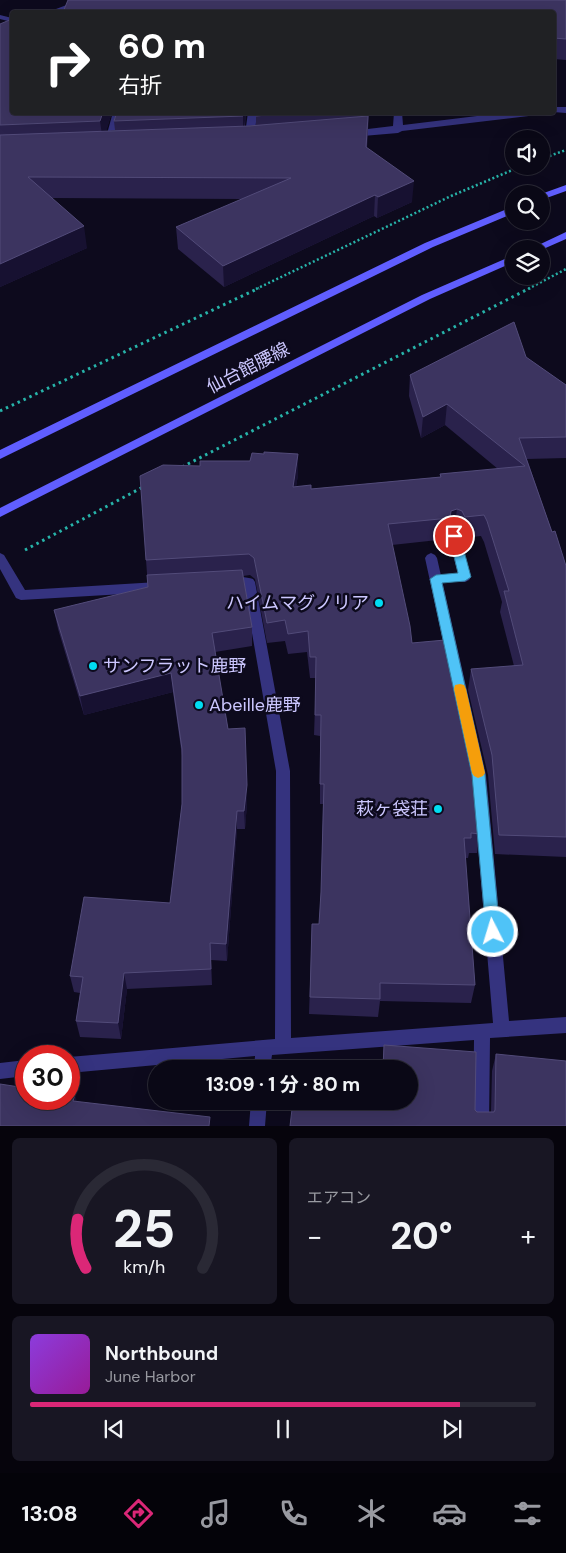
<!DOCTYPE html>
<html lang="ja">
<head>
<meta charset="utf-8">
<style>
  :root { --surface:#0a0816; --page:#181623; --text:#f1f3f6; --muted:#999aa1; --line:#2a2935; --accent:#db2777 }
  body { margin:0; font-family:"DM Sans","Noto Sans JP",sans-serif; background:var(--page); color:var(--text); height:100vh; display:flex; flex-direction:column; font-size:19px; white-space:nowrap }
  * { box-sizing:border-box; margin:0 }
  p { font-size:16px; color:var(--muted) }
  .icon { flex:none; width:28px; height:28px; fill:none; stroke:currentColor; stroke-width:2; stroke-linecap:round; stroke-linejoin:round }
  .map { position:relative; height:1126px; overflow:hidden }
  .panel { display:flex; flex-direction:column; gap:12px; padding:12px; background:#06040c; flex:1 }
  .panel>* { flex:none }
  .banner { position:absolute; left:10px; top:10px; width:546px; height:105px; border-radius:5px; box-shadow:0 5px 20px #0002,0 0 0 1px var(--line); background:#202124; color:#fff; overflow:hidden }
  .controls { position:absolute; left:505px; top:130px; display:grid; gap:10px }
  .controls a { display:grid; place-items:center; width:45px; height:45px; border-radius:50%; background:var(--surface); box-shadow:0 5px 20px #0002,0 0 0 1px var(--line); font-size:25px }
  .speed { position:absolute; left:15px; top:1045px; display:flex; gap:10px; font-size:25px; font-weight:700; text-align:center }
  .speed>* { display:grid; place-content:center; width:65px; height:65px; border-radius:50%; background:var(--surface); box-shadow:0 5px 20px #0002,0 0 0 1px var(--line); line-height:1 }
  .speed .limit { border:8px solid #d22; background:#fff; color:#111 }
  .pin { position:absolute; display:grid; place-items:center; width:42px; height:42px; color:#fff; margin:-21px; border:2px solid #fff; border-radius:50%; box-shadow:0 1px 5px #0007 }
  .me { position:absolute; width:55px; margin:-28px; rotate:355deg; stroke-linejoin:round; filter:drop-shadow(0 0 4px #0008) }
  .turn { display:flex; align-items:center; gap:18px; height:105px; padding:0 25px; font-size:22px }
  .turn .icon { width:65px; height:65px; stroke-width:2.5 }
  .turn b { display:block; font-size:35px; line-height:42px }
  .big { font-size:38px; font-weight:700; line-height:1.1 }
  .panel .widget { flex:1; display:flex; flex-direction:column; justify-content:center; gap:8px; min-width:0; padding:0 18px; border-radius:8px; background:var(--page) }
  .panel .dial { align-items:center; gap:0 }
  .dial svg { height:130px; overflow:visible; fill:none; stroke:var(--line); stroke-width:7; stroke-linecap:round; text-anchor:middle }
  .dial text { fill:var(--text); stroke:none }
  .song { display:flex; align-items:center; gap:15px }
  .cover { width:60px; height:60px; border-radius:8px; background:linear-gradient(135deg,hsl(270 70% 55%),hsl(300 70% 35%)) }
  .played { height:5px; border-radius:2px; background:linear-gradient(90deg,var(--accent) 85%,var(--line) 85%) }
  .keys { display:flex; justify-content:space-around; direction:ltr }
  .heat { display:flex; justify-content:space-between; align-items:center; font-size:28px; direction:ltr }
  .panel .tiles { flex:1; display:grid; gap:12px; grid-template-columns:1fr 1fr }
  .widget:last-child { grid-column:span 2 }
  .trip { position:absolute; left:148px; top:1060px; width:270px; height:50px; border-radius:25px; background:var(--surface); box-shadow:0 5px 20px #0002,0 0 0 1px var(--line); font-weight:700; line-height:50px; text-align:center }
  .dock { display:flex; height:80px; justify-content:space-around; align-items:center; background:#040309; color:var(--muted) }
  .dock .icon { width:35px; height:35px }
  .dock .on { color:var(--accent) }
  .dock b { font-size:22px; color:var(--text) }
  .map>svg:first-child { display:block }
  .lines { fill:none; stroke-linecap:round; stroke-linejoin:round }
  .path-far1 { stroke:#27b3a9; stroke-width:2.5; stroke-dasharray:2 2.5; stroke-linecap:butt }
  .path { stroke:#27b3a9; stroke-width:3; stroke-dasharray:2.5 4; stroke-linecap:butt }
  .service { fill:#35337f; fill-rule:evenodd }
  .minor { fill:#35337f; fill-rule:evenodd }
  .secondary { fill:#605eff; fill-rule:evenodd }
  .wall { fill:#2a224c }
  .shaded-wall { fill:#171131 }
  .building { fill:#3c3460; stroke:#524b79 }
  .route { fill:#4fc3f7; stroke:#337fa1 }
  .slow { fill:#f59e0b }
  .poi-dot { fill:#00dcf2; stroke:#0d0a1d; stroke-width:2 }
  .labels { text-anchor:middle; stroke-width:5; stroke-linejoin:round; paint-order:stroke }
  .street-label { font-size:18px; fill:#ccc7ff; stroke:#0d0a1d }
  .poi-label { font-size:18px; fill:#ccc7ff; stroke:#0d0a1d; text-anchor:end }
</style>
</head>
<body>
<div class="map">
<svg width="566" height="1126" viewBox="0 0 566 1126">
  <rect width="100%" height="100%" fill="#0d0a1d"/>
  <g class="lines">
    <!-- path-far1 -->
    <path class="path-far1" d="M 541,159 L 566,150
      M 256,289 L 451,196 L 522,166
      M 528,289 L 566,269"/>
    <!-- path -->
    <path class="path" d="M 0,411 L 259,288
      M 182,467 L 530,288
      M 25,550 L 143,487"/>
    <!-- service -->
    <path class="service" d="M 454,532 L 458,533 L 460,536 L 471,577 L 469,580 L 465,582 L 432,582 L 430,579 L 432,576 L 458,573 L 448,536 L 450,533 Z"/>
    <!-- minor -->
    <path class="minor" d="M 80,0 L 92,0 L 59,12 L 48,12 Z
      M 0,15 L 12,18 L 12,22 L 0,19 Z
      M 554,107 L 566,107 L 566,113 L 553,112 Z
      M 113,112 L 122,112 L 114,145 L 109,148 L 104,145 Z
      M 248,112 L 257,112 L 254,142 L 249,145 L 244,142 Z
      M 394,112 L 402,112 L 403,125 L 510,112 L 541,112 L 537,115 L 402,131 L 398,133 L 351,137 L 346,134 L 351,131 L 393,126 Z
      M 0,553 L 4,555 L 25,590 L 158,582 L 162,584 L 164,587 L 162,590 L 158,592 L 21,600 L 16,598 L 0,569 Z
      M 431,553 L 435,555 L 437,558 L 486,775 L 509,1021 L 566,1017 L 566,1033 L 490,1038 L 489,1126 L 473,1126 L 474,1040 L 272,1055 L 270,1069 L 254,1069 L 255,1056 L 69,1073 L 69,1057 L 275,1039 L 276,771 L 244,587 L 224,586 L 222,583 L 224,580 C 232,577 245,576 253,579 L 255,582 L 290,771 L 291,1038 L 493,1023 L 472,775 L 425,558 L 427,555 Z
      M 26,1060 L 26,1076 L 0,1079 L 0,1063 Z
      M 251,1101 L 267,1101 L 265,1126 L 249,1126 Z"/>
    <!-- secondary -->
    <path class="secondary" d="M 566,185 L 566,191 L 541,200 L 541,194 Z
      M 514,206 L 514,213 L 433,247 L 0,459 L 0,450 L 425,243 Z
      M 566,232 L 566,239 L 541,250 L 530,249 Z
      M 514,255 L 514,262 L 430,299 L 0,517 L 0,508 L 422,295 Z"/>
  </g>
  <!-- wall -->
  <path class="wall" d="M 566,0 L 566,60 L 554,59 L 554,12 Z
    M 0,25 L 112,112 L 106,131 L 115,130 L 114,121 L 117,112 L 246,112 L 245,126 L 256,125 L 256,112 L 369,112 L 367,148 L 412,202 L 377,218 L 374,216 L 224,287 L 178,249 L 176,227 L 242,199 L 52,198 L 87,248 L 0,287 Z
    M 526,357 L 566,385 L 566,458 L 527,459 L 552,532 L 566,566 L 566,857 L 495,854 L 488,775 L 468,690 L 471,669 L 514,666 L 500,612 L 502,602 L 484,542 L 481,536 L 462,538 L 460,532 L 454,530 L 448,532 L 447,539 L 392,545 L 412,643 L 480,834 L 477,853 L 469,853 L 468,858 L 465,858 L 475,985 L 471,1003 L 380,1001 L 378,1017 L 309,1014 L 312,924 L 319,924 L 321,898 L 323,804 L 320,804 L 320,736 L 314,735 L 316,678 L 310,678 L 307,652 L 288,654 L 285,641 L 267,643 L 255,579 L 250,575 L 243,576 L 252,627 L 252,646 L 215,652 L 228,729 L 247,803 L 245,829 L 237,829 L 227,961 L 211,960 L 212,985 L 127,989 L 121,1039 L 80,1037 L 76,1021 L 80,993 L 74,992 L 70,976 L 170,903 L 182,804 L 182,756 L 173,692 L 84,715 L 58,629 L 54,610 L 148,587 L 146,560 L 200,466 L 250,461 L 264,454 L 298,454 L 298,475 L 296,486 L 311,489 L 440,477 L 440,474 L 498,469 L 445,425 L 421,438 L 409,396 L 410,375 Z
    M 384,1045 L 477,1112 L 491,1112 L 492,1071 L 496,1054 L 566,1126 L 290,1126 L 409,1069 L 382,1069 Z"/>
  <!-- shaded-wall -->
  <path class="shaded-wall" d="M 103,112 L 112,112 L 103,142 L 100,121 Z
    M 243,112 L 246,112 L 243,137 Z
    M 414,181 L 412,202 L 377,218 L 378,197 Z
    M 375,195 L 374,216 L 224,287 L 223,266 Z
    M 84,226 L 87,248 L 0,287 L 0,264 Z
    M 447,404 L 445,425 L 421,438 L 423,417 Z
    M 298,454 L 298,475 L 293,508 L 293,487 Z
    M 457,509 L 454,530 L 448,532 L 447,539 L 451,511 Z
    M 171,673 L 173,692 L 84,715 L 80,696 Z
    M 245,728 L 247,803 L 245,829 L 244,811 Z
    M 237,811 L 237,829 L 227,961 L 226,944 Z
    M 124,973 L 127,989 L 121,1039 L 118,1023 Z
    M 75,1094 L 81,1118 L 73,1101 Z"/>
  <!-- building -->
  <path class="building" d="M 68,0 L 566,0 L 566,39 L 554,38 L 554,12 L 63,12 Z
    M 12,19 L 12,112 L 103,112 L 100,121 L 0,125 L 0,24 Z
    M 117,112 L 243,112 L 243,116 L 114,121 Z
    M 256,112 L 299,112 L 256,116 Z
    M 368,116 L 366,147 L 414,181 L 378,197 L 375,195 L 223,266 L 176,227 L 291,178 L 28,177 L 84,226 L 0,264 L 0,135 L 249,126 Z
    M 514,322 L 526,357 L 566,385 L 566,437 L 519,438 L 552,532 L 555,531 L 566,566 L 566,837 L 499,835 L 492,755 L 471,669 L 523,665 L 504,591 L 509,591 L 487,521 L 484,515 L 465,517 L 462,511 L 457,509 L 451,511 L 450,518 L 388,524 L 410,626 L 412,643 L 445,640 L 452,671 L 455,671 L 474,755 L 480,834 L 471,833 L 471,838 L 464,838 L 475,985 L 380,983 L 380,999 L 310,997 L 312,924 L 319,924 L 321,892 L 324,784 L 320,784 L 321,715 L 315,715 L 316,657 L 310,657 L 308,631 L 288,634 L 285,620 L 267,623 L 254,558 L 249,554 L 146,560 L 140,476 L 163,465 L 200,466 L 200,461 L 250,461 L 252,453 L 264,454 L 264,452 L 298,454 L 293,487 L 311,485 L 311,489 L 441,477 L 440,474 L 525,466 L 447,404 L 423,417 L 410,375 Z
    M 242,570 L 252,627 L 212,633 L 228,729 L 245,728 L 247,785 L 244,811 L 237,811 L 226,944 L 210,943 L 211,969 L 124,973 L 118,1023 L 76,1021 L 83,977 L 70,976 L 84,897 L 170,903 L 182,804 L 182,749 L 171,673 L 80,696 L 54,610 L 148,587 L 147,575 Z
    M 384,1045 L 476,1052 L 475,1110 L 477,1112 L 494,1112 L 495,1110 L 496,1054 L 566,1061 L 566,1126 L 290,1126 L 293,1101 L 409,1101 L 409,1069 L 383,1069 Z
    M 296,1066 L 326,1069 L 296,1069 Z
    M 0,1084 L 26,1088 L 26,1099 L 69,1099 L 69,1093 L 75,1094 L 73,1101 L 210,1117 L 209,1126 L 0,1126 Z"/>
  <!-- route -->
  <path class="route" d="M 454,532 L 460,536 L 471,577 L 465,581 L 442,583 L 485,775 L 500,932 L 498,936 L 493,938 L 488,936 L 486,932 L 472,775 L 430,579 L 436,575 L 458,573 L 449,536 Z"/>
  <!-- slow -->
  <path class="slow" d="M 460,684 L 464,685 L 466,689 L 485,773 L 483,776 L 478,778 L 474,776 L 472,773 L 454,689 L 455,685 Z"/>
  <!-- markers -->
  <g class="poi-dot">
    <circle cx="379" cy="603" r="5"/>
    <circle cx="93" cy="666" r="5"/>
    <circle cx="199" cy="705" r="5"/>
    <circle cx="438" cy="809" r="5"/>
  </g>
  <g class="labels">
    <!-- street labels -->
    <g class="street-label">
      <text transform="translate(248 368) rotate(-27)" y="6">仙台館腰線</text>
    </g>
    <!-- poi labels -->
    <g class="poi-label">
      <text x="369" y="609">ハイムマグノリア</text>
      <text x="103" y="672" text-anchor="start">サンフラット鹿野</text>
      <text x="209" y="711" text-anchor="start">Abeille鹿野</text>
      <text x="428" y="815">萩ヶ袋荘</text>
    </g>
  </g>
</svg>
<div class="controls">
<a><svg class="icon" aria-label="sound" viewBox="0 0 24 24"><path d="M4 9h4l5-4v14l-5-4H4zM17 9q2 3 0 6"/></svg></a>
<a><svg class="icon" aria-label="search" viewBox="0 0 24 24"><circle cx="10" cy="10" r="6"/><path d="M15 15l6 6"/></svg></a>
<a><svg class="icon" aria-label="layers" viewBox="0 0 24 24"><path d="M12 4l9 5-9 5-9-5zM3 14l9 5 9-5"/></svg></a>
</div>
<div class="speed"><div class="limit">30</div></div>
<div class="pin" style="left:454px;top:536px;background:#d93025"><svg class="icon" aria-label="arrive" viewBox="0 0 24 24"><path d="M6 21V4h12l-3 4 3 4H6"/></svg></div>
<svg class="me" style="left:493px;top:932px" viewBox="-20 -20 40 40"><circle r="17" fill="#4fc3f7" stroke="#fff" stroke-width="3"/><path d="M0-11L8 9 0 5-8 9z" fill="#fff"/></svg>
<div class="trip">13:09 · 1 分 · 80 m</div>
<div class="banner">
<div class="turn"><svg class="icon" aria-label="right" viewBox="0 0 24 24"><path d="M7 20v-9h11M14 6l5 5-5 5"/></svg><div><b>60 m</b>右折</div></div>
</div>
</div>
<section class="panel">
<div class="tiles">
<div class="widget dial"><svg viewBox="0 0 100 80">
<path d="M14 69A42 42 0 1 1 86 69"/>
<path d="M14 69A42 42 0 0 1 9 39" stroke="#db2777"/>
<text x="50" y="56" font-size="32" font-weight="700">25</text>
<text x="50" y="72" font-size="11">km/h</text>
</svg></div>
<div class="widget"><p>エアコン</p>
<div class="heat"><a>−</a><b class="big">20°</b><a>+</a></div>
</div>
<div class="widget">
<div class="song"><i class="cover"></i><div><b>Northbound</b><p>June Harbor</p></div></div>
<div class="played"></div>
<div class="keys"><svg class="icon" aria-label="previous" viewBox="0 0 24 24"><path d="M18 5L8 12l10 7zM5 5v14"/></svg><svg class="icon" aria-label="pause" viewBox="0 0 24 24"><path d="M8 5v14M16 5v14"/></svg><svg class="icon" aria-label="next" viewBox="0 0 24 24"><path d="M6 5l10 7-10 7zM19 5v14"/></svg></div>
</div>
</div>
</section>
<nav class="dock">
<b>13:08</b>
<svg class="icon on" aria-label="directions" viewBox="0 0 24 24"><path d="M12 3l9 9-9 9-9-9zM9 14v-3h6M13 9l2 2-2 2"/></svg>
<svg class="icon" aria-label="music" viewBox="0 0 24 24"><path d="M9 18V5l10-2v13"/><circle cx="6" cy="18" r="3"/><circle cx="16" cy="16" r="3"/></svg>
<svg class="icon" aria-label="phone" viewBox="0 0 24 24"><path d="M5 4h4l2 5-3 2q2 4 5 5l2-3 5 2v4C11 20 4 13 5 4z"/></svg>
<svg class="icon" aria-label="climate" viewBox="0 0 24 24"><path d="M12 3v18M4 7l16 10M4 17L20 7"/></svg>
<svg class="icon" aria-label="car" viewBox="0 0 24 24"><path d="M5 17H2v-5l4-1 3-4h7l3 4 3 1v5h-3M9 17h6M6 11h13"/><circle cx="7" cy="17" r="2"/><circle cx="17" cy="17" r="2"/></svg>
<svg class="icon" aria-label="filters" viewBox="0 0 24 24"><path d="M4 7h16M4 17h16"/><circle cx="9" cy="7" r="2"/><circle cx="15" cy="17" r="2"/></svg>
</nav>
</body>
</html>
